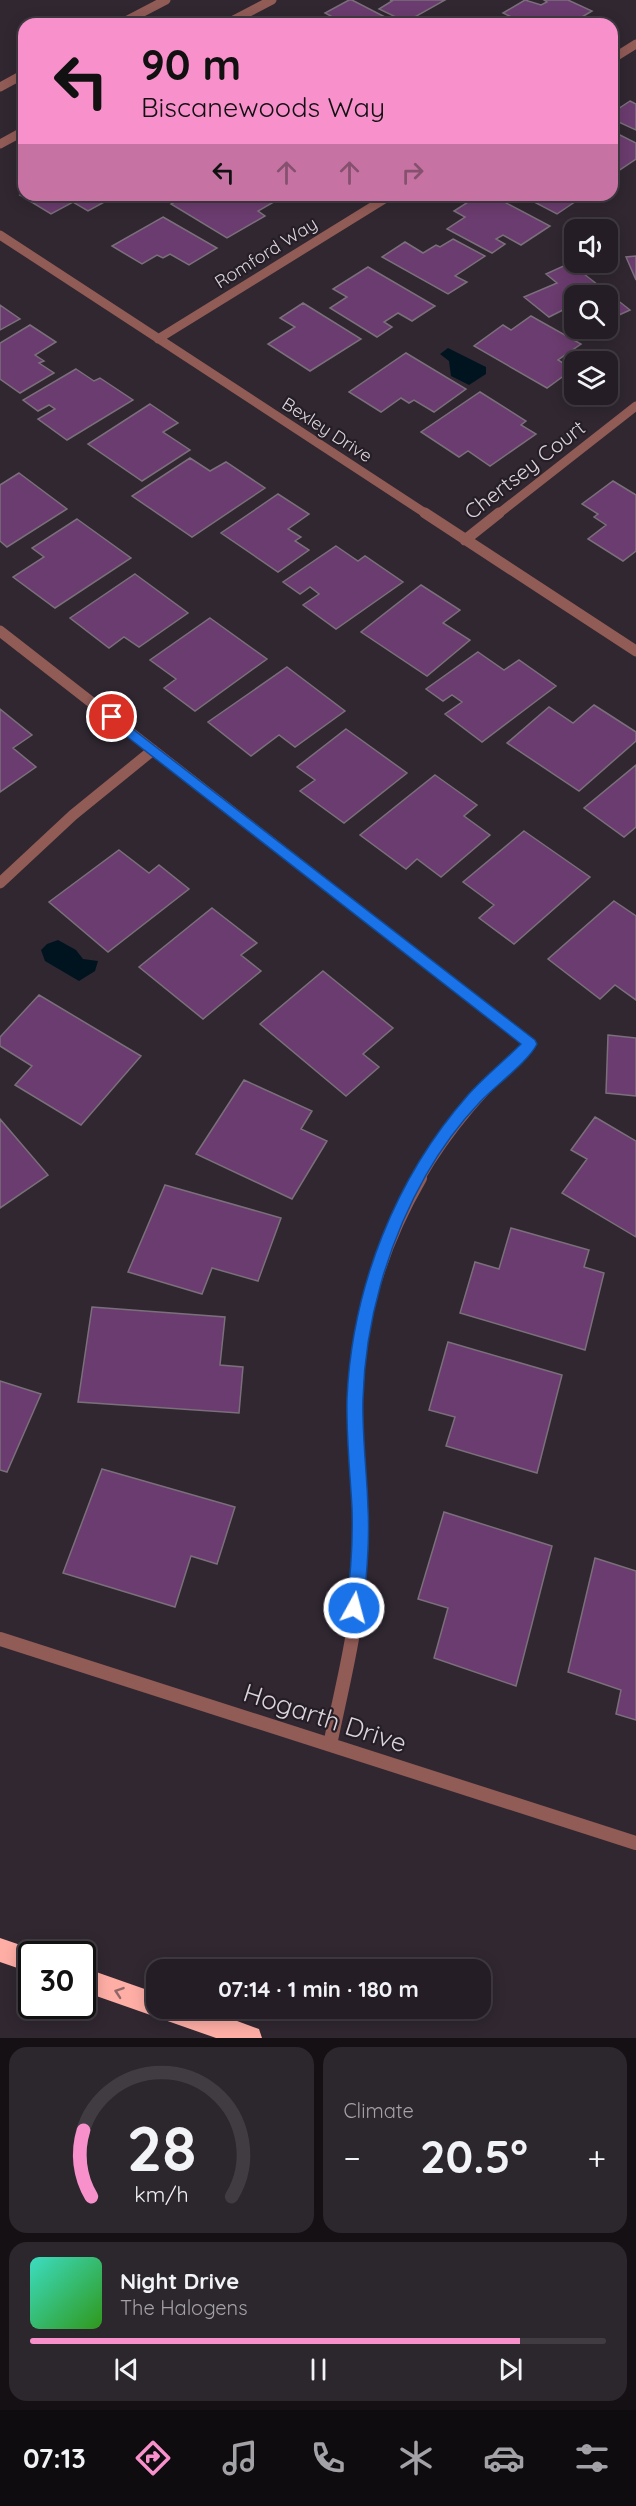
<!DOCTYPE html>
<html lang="en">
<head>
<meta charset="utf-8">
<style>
  :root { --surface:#241d25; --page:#2c262d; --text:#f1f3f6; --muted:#a3a2a7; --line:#413b42; --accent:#f890cc }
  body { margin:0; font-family:Quicksand,sans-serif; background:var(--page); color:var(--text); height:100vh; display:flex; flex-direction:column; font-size:22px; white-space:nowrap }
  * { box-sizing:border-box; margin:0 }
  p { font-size:20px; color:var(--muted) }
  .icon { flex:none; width:33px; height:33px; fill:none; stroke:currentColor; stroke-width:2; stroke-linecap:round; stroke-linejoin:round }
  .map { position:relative; height:2038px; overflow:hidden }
  .panel { display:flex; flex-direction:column; gap:9px; padding:9px; background:#141014; flex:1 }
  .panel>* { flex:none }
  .hud { position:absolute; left:18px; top:18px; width:600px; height:183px; border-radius:18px; box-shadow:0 3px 15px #0003,0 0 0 2px var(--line); background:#f890cc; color:#111; overflow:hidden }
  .controls { position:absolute; left:564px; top:219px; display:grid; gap:12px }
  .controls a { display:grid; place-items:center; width:54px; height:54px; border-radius:12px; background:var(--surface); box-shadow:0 3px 15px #0003,0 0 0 2px var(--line); font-size:30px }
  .speed { position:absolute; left:18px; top:1941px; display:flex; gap:12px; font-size:30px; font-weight:700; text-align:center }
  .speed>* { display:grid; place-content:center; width:78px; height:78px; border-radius:50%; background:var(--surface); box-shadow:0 3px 15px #0003,0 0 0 2px var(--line); line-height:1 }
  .speed .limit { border:3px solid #111; border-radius:9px; background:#fff; color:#111 }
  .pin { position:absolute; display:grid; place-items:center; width:51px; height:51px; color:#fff; margin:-26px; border:3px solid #fff; border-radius:50%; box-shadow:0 2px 6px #0007 }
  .me { position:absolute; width:66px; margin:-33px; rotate:7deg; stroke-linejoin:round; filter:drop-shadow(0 0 4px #0008) }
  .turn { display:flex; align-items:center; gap:21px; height:126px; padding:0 24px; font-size:27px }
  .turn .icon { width:78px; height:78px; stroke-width:2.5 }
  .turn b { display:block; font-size:42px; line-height:51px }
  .lanes { display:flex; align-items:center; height:57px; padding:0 24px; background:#0003; justify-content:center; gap:30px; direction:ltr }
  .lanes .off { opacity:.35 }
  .big { font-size:45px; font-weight:700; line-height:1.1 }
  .panel .card { flex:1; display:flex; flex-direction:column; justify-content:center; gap:9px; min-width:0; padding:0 21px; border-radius:18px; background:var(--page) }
  .panel .dial { align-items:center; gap:0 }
  .dial svg { height:156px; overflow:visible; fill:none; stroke:var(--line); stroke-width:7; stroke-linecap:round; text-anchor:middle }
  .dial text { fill:var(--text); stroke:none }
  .song { display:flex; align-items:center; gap:18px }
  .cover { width:72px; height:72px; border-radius:9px; background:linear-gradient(135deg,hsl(170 70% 55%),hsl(110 70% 35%)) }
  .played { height:6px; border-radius:3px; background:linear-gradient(90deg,var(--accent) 85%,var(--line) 85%) }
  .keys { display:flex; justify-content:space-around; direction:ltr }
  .heat { display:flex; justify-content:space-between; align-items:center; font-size:33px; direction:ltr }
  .panel .tiles { flex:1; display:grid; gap:9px; grid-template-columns:1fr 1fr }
  .card:last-child { grid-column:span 2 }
  .trip { position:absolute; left:146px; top:1959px; width:345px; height:60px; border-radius:18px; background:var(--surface); box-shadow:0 3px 15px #0003,0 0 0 2px var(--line); font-weight:700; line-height:60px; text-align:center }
  .tab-bar { display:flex; height:96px; justify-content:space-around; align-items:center; background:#0e0c0f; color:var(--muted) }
  .tab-bar .icon { width:42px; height:42px }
  .tab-bar .on { color:var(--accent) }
  .tab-bar b { font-size:27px; color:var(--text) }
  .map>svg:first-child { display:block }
  .water { fill:#001420 }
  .building { fill:#6b3c6f; stroke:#7a6f7a; stroke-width:1.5 }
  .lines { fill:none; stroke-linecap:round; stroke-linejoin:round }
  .service { stroke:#915b56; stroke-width:9 }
  .minor-far2 { stroke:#915b56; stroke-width:9 }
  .minor-far1 { stroke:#915b56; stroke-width:11 }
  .minor { stroke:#915b56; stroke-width:14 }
  .tertiary { stroke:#915b56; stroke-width:9 }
  .motorway { fill:#feaea5; fill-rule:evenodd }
  .oneway { stroke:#926666 }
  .route { fill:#1a73e8; stroke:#114b97; stroke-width:1.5 }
  .labels { text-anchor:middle; stroke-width:4.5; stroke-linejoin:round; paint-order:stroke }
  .far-street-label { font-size:18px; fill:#dbd5db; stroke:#261e27 }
  .street-label { font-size:21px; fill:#dbd5db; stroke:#261e27 }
  .near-street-label { font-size:26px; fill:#dbd5db; stroke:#261e27 }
</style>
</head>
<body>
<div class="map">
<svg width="636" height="2038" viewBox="0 0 636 2038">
  <rect width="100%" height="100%" fill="#302731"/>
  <!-- water -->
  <path class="water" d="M 448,348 L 486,367 L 486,374 L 469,385 L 451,376 L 449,361 L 440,354 Z
    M 58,940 L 76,950 L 83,959 L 98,961 L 95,971 L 79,981 L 45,961 L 41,950 L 47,944 Z"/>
  <!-- building -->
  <path class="building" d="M 349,0 L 352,0 L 387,18 L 375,24 L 342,24 L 344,23 L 325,13 Z
    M 390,0 L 445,0 L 406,22 L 379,9 L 392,1 Z
    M 525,0 L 541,5 L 547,2 L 544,0 L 568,0 L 592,11 L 577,20 L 586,24 L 526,24 L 503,13 Z
    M 630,101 L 636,104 L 636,130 L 612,119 L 612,113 Z
    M 612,131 L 636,143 L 636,159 L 612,175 Z
    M 24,193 L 24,195 L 117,195 L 88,211 L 73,202 L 51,214 L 20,195 Z
    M 187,195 L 258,195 L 272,203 L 258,211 L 265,216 L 227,238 L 171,204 Z
    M 479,195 L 491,195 L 550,226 L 521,245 L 503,235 L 496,239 L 505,244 L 492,253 L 447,229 L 465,217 L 454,211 Z
    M 521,195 L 585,195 L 557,214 Z
    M 163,217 L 217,248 L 189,265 L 170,254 L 163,258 L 157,255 L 142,264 L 112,246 Z
    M 453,239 L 485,256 L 455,276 L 467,282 L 448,294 L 382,257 L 405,242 L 423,253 L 436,245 L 440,247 Z
    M 636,256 L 636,280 L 626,257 Z
    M 570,263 L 630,310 L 608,320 L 608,296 L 574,296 L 574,311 L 568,314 L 563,310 L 549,317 L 524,297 L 557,283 L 546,274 Z
    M 368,267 L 435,306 L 412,321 L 398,313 L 384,322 L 392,327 L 377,337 L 330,308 L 347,297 L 333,289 Z
    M 303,303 L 361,339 L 310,371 L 268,344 L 295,327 L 280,318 Z
    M 0,305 L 20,319 L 0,330 Z
    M 531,316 L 581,344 L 558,360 L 573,369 L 547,388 L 474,346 L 503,325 L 511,330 Z
    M 30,325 L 56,342 L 35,355 L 44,361 L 39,363 L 54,373 L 20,393 L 0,379 L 0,343 Z
    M 406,353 L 466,389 L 434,412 L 414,400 L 409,403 L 401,398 L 381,412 L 349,392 Z
    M 76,369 L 94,381 L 100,378 L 133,400 L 67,440 L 38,419 L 55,409 L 49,405 L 38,411 L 23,400 Z
    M 480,392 L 526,421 L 521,425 L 536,434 L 490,466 L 468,451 L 459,457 L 421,432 Z
    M 150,404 L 178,423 L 163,432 L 190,450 L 142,481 L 88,444 Z
    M 190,458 L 210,471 L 226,462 L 265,488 L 192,537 L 132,496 Z
    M 19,473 L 67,509 L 7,547 L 0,541 L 0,485 Z
    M 613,481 L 636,495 L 636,551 L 623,561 L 588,539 L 606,525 L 594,517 L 598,514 L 582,504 Z
    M 278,494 L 309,514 L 288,529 L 301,537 L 295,541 L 309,550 L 278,572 L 221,533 Z
    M 77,519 L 131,558 L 55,608 L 13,577 L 44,557 L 32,548 Z
    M 336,546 L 358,561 L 365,556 L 403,582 L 336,629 L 303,605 L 319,594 L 310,587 L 300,594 L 283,582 Z
    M 135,574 L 188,613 L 139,647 L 124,637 L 109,648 L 70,618 Z
    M 421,585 L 460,610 L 443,623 L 470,640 L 427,676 L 361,632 Z
    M 210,618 L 267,659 L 195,711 L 164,688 L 176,679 L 150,660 Z
    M 478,652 L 504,670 L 519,660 L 556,686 L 482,742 L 445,714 L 462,702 L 452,695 L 443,701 L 426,689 Z
    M 287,667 L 345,711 L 295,747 L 279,735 L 251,756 L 208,722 Z
    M 594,705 L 636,732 L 636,741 L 579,791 L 507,743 L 549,707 L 573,723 Z
    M 0,709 L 32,735 L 13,748 L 36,767 L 0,792 Z
    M 346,729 L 407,773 L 344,823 L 300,791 L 315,780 L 297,767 Z
    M 636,765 L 636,827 L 624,837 L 584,808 Z
    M 435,775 L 477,805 L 464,816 L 490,835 L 441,877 L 417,859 L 406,869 L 360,835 Z
    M 524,831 L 590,877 L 514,944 L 479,918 L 494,905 L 463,882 Z
    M 119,850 L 149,873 L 159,865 L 189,889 L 108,952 L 49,902 Z
    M 614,901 L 636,916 L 636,1000 L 615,985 L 600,999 L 548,959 Z
    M 212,908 L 257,943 L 241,955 L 261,971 L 203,1019 L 139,967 Z
    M 323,971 L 393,1028 L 363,1054 L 379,1067 L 346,1096 L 260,1024 Z
    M 39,995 L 141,1056 L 81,1125 L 15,1085 L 32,1066 L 0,1046 L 0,1037 Z
    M 608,1035 L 636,1038 L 636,1096 L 606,1093 Z
    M 244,1080 L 312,1111 L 301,1129 L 327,1141 L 292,1199 L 196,1154 Z
    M 595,1117 L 636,1141 L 636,1237 L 562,1193 L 587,1159 L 571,1150 Z
    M 0,1119 L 48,1175 L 0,1208 Z
    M 165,1185 L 281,1218 L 258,1281 L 212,1268 L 202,1294 L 128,1272 Z
    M 511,1228 L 589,1250 L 584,1267 L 604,1273 L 585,1350 L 460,1313 L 475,1262 L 499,1269 Z
    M 92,1307 L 225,1317 L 220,1365 L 243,1367 L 239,1413 L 78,1402 Z
    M 448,1342 L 562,1375 L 537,1473 L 446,1446 L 455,1417 L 429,1410 Z
    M 0,1381 L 41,1394 L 7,1472 L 0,1470 Z
    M 102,1469 L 235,1507 L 217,1564 L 191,1556 L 175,1607 L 63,1573 Z
    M 444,1512 L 552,1546 L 516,1686 L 434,1658 L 448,1608 L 418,1599 Z
    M 595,1558 L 636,1571 L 636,1720 L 616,1714 L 621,1690 L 568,1672 Z"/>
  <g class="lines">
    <!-- service -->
    <path class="service" d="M 226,24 L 272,0
      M 0,144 L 24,131"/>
    <!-- minor-far2 -->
    <path class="minor-far2" d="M 612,59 L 636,44
      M 0,235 L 428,515
      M 158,339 L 391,195
      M 497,515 L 636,406"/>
    <!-- minor-far1 -->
    <path class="minor-far1" d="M 425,513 L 636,651
      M 465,540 L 499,513
      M 0,631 L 530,1044 C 487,1085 448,1128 419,1179
      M 0,883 L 73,815 L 153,750"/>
    <!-- minor -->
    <path class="minor" d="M 0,1639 L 636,1843
      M 330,1745 C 342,1686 358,1627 360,1566 C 362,1517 355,1469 355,1421 C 354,1335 377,1252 420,1178"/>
    <!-- tertiary -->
    <path class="tertiary" d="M 120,24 L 166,0
      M 0,87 L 24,74"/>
    <!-- motorway -->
    <path class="motorway" d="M 0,1938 L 41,1952 L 41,1954 L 32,1954 L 32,1973 L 0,1962 Z
      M 82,1967 L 156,1993 L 156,2008 L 202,2008 L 259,2029 L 262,2038 L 216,2038 L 82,1991 Z"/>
  </g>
  <!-- one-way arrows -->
  <defs><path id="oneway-chevron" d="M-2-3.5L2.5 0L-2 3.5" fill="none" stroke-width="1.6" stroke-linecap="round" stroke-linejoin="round" transform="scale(1.5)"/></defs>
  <use class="oneway" href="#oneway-chevron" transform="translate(119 1992) rotate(-161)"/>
  <!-- route -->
  <path class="route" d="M 112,713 L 535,1040 L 537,1044 C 529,1061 495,1086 480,1102 C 460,1123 441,1149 426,1175 C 388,1242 365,1322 363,1399 C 362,1436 367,1472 368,1508 C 370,1541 367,1574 363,1608 L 360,1613 L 354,1616 L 349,1613 L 346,1608 C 351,1574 353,1541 352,1508 C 350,1471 346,1435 347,1398 C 352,1288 395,1178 468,1095 C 484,1077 504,1061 521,1044 L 107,721 L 107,714 Z"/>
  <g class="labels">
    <!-- far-street labels -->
    <g class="far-street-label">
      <text transform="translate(266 253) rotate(-32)" y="6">Romford Way</text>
      <text transform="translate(327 430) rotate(33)" y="6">Bexley Drive</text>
    </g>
    <!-- street labels -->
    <g class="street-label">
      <text transform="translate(525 470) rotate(-38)" y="7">Chertsey Court</text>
    </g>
    <!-- near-street labels -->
    <g class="near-street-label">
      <text transform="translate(325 1718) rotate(18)" y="9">Hogarth Drive</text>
    </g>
  </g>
</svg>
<div class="controls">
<a><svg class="icon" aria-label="sound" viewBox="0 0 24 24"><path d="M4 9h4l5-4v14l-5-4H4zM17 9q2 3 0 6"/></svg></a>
<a><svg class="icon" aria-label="search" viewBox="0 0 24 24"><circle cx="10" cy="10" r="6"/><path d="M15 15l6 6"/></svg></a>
<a><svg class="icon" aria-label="layers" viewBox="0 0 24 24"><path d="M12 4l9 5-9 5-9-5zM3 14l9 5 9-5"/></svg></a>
</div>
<div class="speed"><div class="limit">30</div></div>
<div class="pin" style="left:112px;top:717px;background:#d93025"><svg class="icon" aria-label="arrive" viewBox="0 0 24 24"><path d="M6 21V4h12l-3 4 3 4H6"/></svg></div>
<svg class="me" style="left:354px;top:1608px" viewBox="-20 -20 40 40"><circle r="17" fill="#1a73e8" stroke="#fff" stroke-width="3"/><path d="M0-11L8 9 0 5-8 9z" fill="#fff"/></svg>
<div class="trip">07:14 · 1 min · 180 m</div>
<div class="hud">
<div class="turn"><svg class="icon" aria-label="left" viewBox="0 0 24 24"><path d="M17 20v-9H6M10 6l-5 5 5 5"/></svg><div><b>90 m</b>Biscanewoods Way</div></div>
<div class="lanes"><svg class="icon" aria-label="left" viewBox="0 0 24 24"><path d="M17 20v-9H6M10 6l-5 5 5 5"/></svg><svg class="icon off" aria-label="ahead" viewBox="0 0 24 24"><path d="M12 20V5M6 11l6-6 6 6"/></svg><svg class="icon off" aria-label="ahead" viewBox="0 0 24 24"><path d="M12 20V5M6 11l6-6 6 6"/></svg><svg class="icon off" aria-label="right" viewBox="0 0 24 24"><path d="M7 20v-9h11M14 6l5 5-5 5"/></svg></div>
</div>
</div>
<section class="panel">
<div class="tiles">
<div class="card dial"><svg viewBox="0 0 100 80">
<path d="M14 69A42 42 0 1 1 86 69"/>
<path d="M14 69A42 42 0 0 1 10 35" stroke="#f890cc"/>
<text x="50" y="56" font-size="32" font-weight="700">28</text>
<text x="50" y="72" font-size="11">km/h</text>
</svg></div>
<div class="card"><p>Climate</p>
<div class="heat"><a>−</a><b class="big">20.5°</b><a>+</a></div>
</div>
<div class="card">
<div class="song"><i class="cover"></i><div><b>Night Drive</b><p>The Halogens</p></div></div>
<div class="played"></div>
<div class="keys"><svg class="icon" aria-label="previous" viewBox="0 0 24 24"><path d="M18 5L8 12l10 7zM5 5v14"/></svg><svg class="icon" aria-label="pause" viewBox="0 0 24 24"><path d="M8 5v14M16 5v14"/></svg><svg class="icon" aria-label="next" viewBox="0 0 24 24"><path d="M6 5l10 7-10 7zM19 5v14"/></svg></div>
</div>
</div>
</section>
<nav class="tab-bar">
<b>07:13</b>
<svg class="icon on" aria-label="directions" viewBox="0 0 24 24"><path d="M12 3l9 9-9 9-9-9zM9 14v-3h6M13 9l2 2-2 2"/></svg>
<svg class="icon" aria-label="music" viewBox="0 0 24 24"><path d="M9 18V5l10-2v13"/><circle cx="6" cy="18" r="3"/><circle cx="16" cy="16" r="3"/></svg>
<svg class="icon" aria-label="phone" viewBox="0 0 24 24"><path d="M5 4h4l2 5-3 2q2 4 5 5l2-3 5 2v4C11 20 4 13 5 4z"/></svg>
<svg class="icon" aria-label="climate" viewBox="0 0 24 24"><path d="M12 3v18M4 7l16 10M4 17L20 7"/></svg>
<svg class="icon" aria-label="car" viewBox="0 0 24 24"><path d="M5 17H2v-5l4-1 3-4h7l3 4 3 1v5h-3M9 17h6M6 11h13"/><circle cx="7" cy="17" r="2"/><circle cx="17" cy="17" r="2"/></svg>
<svg class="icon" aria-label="filters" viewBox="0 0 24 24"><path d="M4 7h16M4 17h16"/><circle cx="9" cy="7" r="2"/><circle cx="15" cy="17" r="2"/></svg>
</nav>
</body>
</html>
